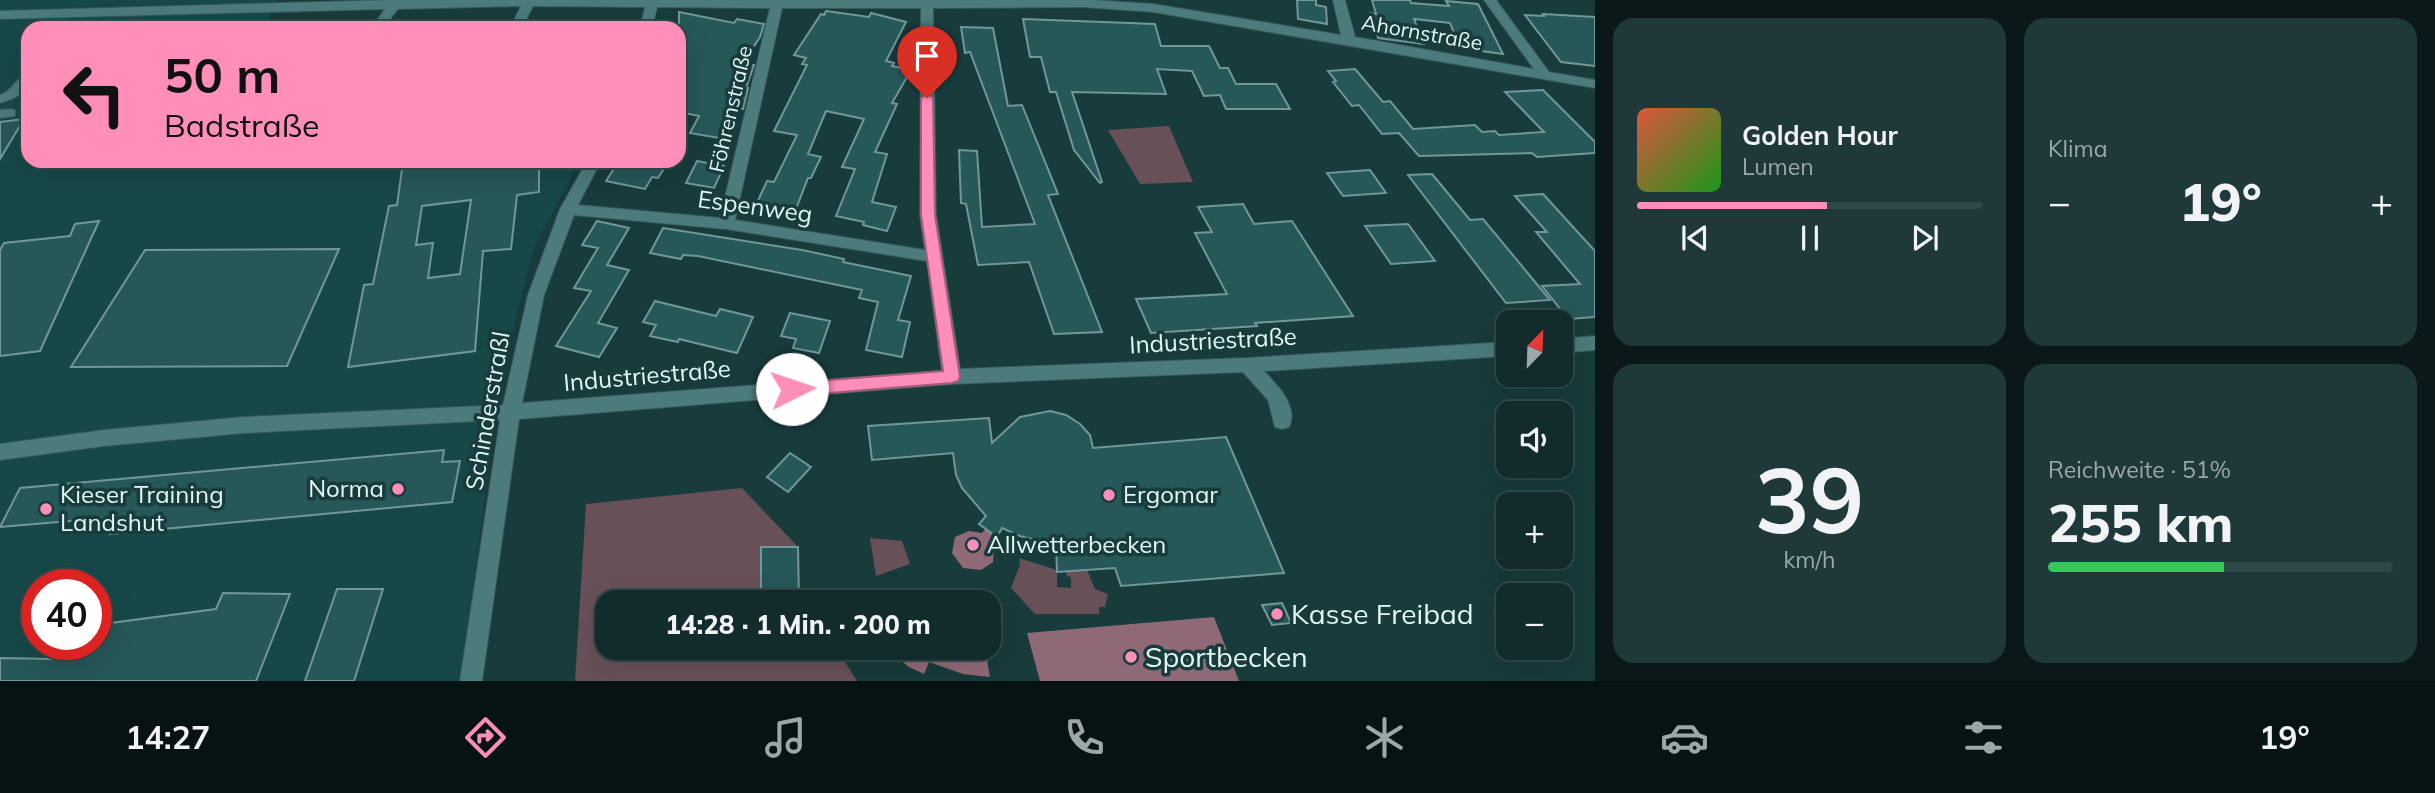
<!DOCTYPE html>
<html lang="de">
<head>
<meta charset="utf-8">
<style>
  :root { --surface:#122c2d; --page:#1f3839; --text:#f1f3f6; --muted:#9ca7aa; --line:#314849; --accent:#ff8eb9 }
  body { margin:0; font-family:Mulish,sans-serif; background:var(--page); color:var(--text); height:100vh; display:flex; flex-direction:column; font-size:26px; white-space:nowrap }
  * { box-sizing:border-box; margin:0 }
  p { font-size:23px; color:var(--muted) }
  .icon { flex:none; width:38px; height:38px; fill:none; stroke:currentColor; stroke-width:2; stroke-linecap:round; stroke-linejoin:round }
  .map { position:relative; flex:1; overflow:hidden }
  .drawer { display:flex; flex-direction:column; gap:18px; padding:18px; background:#0a1819; width:840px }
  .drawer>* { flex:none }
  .banner { position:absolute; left:21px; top:21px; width:665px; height:147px; border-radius:21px; box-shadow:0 7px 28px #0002,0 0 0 2px var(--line); background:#ff8eb9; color:#111; overflow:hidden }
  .needle { width:46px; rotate:23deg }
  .fabs { position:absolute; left:1496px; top:310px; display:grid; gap:14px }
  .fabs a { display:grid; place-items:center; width:77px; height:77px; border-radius:14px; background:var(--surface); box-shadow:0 7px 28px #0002,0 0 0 2px var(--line); font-size:35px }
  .speed { position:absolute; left:21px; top:569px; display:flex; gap:14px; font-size:35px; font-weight:700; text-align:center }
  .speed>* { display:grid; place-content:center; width:91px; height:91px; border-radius:50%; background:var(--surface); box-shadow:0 7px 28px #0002,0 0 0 2px var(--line); line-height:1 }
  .speed .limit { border:10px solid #d22; background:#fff; color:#111 }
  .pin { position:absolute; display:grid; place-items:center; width:60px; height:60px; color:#fff; margin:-72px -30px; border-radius:50% 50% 50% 0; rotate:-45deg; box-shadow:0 0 7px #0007 }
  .pin .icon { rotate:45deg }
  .me { position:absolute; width:77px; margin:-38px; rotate:86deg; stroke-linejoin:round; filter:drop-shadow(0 0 5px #0008) }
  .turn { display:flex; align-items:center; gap:24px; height:147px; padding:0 28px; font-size:32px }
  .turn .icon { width:91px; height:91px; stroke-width:2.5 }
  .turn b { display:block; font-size:49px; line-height:60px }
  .big { font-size:52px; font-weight:800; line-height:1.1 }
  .drawer .widget { flex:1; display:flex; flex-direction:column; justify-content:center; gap:10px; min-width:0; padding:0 24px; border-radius:21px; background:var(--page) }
  .drawer .dial { align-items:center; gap:0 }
  .dial b { font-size:91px; line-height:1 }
  .song { display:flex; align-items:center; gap:21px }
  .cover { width:84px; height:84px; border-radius:10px; background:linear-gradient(135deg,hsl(10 70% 55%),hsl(120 70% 35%)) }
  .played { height:7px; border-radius:4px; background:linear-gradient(90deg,var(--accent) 55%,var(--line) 55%) }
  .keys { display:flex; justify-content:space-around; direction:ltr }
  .heat { display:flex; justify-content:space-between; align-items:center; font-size:38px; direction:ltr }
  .charge { height:10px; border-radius:5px; background:linear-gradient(90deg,#34c759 51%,var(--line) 0) }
  .drawer .tiles { flex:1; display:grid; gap:18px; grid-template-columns:repeat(2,1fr) }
  .trip { position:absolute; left:595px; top:590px; width:406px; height:70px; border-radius:21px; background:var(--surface); box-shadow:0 7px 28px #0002,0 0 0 2px var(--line); font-weight:800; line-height:70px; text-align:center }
  .tabs { display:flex; height:112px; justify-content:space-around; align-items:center; background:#071212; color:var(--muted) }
  .tabs .icon { width:49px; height:49px }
  .tabs .current { color:var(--accent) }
  .tabs b { font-size:32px; color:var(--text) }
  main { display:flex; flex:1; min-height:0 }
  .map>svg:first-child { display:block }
  .built { fill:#174849; fill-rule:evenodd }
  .green { fill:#685058 }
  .water { fill:#906977 }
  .building { fill:#265759; stroke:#729797; stroke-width:2; fill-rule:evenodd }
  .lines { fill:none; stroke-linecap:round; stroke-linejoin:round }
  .minor-casing { stroke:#38595a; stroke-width:2 }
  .minor { fill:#4c7b7c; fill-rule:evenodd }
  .route { fill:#ff8eb9; stroke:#a65c78; stroke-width:2 }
  .poi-dot { fill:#ff8eb9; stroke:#183b3c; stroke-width:2.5 }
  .labels { text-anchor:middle; stroke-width:7; stroke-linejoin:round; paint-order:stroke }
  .far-street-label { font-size:21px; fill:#e3f6f7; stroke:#183b3c }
  .street-label { font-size:24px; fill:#e3f6f7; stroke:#183b3c }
  .poi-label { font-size:24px; fill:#e3f6f7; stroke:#183b3c; text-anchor:start }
  .near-poi-label { font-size:28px; fill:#e3f6f7; stroke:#183b3c; text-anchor:start }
</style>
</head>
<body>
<main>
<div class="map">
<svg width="1595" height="681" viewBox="0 0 1595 681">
  <rect width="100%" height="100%" fill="#183b3c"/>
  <!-- built -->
  <path class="built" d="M 0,0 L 277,0 L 265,28 L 28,28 L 28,161 L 580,161 L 534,247 L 499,384 L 461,681 L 0,681 ZM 37,584 L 96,584 L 96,644 L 37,644 Z"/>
  <!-- green -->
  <path class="green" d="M 1169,126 L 1193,182 L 1140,184 L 1108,130 Z
    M 742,488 L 798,547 L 762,548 L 761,602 L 607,602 L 607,648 L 836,648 L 857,681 L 575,681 L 586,504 Z
    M 870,538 L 902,541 L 910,564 L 876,576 Z
    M 1019,558 L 1057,570 L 1057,587 L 1071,588 L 1071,577 L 1067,576 L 1066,571 L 1087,570 L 1095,589 L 1108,594 L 1105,607 L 1099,607 L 1099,614 L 1035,614 L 1011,588 L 1020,565 Z"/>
  <!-- water -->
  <path class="water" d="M 993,520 L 1000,526 L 990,539 L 994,546 L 993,562 L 981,570 L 963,568 L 952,553 L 955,537 L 969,531 L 982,533 Z
    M 1214,617 L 1239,681 L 1040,681 L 1027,633 Z
    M 885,648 L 985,648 L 990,677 L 963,674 L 929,662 L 924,674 L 909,667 Z"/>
  <!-- building -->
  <path class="building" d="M 1297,0 L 1316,0 L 1316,5 L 1326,7 L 1327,24 L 1298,19 Z
    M 1372,0 L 1410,0 L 1411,3 L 1449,6 L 1446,1 L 1478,4 L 1503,54 L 1460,48 L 1450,23 L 1414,19 L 1424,44 L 1378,38 L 1370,13 L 1376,14 Z
    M 826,11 L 869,17 L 871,13 L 906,22 L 886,61 L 894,63 L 892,66 L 911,70 L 892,103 L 897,104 L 875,152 L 887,154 L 872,202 L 896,207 L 887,231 L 863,225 L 864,222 L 836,216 L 855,169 L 842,167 L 864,119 L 826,111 L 808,154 L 821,157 L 811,178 L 808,178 L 794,214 L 755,207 L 767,181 L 774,182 L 797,135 L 774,131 L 807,65 L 802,64 L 806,58 L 794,55 L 821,14 L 824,15 Z
    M 679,12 L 734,23 L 737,19 L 764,24 L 760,37 L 748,55 L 751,56 L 747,64 L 754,65 L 746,88 L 748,88 L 743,109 L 736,108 L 719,138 L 690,133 L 699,116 L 679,112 Z
    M 1543,14 L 1595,17 L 1595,66 L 1561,62 L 1525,15 L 1544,16 Z
    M 1023,19 L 1155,24 L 1161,46 L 1209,46 L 1220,68 L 1228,68 L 1236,84 L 1276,84 L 1290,109 L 1226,109 L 1220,95 L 1204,96 L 1192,71 L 1157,69 L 1166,94 L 1072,92 L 1102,182 L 1100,183 L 1074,150 L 1056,92 L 1050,92 L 1041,57 L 1030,57 Z
    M 961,27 L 993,28 L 1008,106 L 1022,105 L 1058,194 L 1048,195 L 1102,332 L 1054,334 L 1029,262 L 978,265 L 966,204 L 961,203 L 959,150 L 977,151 L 982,227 L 1035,224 L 970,52 L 965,53 Z
    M 1355,69 L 1383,102 L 1390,101 L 1413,129 L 1475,125 L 1482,132 L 1495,131 L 1499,135 L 1544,132 L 1505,92 L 1543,90 L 1595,142 L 1595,153 L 1537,157 L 1532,153 L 1419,156 L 1399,133 L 1382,134 L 1359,105 L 1352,106 L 1333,82 L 1336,81 L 1328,71 Z
    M 24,119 L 0,159 L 0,122 Z
    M 468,161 L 539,161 L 539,192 L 517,195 L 511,249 L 483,251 L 475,351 L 348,367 L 364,285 L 373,284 L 389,206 L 397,205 L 402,169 ZM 471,200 L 460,274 L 428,278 L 433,243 L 416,245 L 422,206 Z
    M 619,161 L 669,161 L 658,178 L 652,177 L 645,189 L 606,181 Z
    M 697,161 L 724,166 L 714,188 L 686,183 Z
    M 1370,170 L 1386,193 L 1343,196 L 1327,173 Z
    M 1432,174 L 1470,220 L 1483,219 L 1550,300 L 1506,303 L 1408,175 Z
    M 1543,194 L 1595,251 L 1595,317 L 1568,319 L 1542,286 L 1580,284 L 1536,232 L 1547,232 L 1515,196 Z
    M 1243,204 L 1254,224 L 1292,221 L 1353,316 L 1255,323 L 1257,326 L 1151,333 L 1136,299 L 1227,294 L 1195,233 L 1212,232 L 1198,207 Z
    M 99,221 L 40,351 L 0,356 L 0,250 L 4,243 L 70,236 L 75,224 Z
    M 597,221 L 629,228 L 607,265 L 629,270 L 598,323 L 617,328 L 599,357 L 556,346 L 591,291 L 574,288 L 598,248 L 582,245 Z
    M 1408,224 L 1435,261 L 1391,264 L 1365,226 Z
    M 663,228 L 802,250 L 844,259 L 843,262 L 911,276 L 898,320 L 910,322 L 902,357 L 866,350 L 878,302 L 859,298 L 862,290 L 698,256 L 683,255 L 681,259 L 650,253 Z
    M 339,249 L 287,366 L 71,367 L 145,250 Z
    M 655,301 L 716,316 L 720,309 L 753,317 L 737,353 L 679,339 L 678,342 L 650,336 L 656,325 L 643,322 Z
    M 790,313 L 830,321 L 819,353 L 793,348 L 796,339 L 781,336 Z
    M 1050,411 L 1066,415 L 1080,424 L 1090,435 L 1093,448 L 1226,437 L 1284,573 L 1121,586 L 1115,568 L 1057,572 L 1056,545 L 1020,536 L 1002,528 L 997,537 L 979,524 L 986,516 L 962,488 L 956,475 L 953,453 L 872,460 L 868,426 L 989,418 L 992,443 L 1020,417 Z
    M 444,450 L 442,462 L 460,461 L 452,502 L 110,534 L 117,517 L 0,527 L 20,488 Z
    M 790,453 L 811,467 L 788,492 L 767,477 Z
    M 761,547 L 798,547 L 799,602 L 761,602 Z
    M 337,589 L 383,589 L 354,681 L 305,681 Z
    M 223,593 L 290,594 L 256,681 L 0,681 L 0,658 L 52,659 L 61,644 L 96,644 L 96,625 L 216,609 Z
    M 1282,603 L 1291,623 L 1272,625 L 1262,605 Z"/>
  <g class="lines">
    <defs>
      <path id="minor" d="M 392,0 L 1093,0 L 1153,4 L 1341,35 L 1333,0 L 1345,0 L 1355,37 L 1534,69 L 1484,0 L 1496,0 L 1549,72 L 1595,80 L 1595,88 L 1153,12 L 1084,7 L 933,8 L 936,215 L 960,369 L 1247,358 L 1508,342 L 1508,356 L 1264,371 C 1277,385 1299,406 1289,427 L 1282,429 L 1275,427 L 1268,400 L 1243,372 L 952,384 L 519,419 L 482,681 L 460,681 L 500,420 L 244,433 L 104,446 L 0,460 L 0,444 L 104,430 L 244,417 L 503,405 L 528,295 L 560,209 L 587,161 L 601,161 L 578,205 L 720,218 L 770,8 L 657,7 L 652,28 L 640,28 L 645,7 L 533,6 L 522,28 L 510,28 L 521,6 L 398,9 L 383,28 L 371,28 L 385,9 L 0,19 L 0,11 ZM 782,8 L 921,8 L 920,215 L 925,250 L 735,220 ZM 574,215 L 726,229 L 927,261 L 942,371 L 522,403 L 544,295 Z
        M 28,73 C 28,93 18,98 0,103 L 0,95 C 13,91 16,77 28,73 Z
        M 10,109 L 15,110 L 15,116 L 0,118 L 0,110 Z
        M 1595,336 L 1595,350 L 1561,353 L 1561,339 Z"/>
    </defs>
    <!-- minor casing -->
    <use href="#minor" class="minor-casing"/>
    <!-- minor -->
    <use href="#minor" class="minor"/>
  </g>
  <!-- route -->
  <path class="route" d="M 927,94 L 933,98 L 935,215 L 960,377 L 958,381 L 952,383 L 792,396 L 786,394 L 783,389 L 786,385 L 792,383 L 943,371 L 921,215 L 921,98 Z"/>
  <!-- markers -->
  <g class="poi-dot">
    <circle cx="398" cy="489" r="7"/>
    <circle cx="1109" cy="495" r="7"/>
    <circle cx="46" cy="509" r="7"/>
    <circle cx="973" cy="545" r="7"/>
    <circle cx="1277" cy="614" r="7"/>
    <circle cx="1131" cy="657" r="7"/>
  </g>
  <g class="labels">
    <!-- far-street labels -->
    <g class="far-street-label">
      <text transform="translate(1422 33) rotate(10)" y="7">Ahornstraße</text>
      <text transform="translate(731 109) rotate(-77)" y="7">Föhrenstraße</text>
    </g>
    <!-- street labels -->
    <g class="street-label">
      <text transform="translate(755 207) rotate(8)" y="8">Espenweg</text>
      <text transform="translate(1213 341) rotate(-3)" y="8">Industriestraße</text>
      <text transform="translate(647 376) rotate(-5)" y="8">Industriestraße</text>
      <text transform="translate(488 411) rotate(-80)" y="8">Schinderstraßl</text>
    </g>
    <!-- poi labels -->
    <g class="poi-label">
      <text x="384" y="497" text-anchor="end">Norma</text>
      <text x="60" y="503">Kieser Training<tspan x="60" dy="28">Landshut</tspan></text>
      <text x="1123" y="503">Ergomar</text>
      <text x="987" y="553">Allwetterbecken</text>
    </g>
    <!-- near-poi labels -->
    <g class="near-poi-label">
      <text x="1291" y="624">Kasse Freibad</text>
      <text x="1145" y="667">Sportbecken</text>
    </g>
  </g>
</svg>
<div class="fabs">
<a><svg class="needle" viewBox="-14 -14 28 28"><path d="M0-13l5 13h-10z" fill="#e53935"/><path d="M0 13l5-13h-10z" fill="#9ca7aa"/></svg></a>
<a><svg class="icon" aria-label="sound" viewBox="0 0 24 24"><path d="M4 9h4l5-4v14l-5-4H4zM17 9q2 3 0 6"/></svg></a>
<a>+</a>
<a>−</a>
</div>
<div class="speed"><div class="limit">40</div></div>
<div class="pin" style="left:927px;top:98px;background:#d93025"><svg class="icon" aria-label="arrive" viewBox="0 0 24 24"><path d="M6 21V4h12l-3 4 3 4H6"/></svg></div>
<svg class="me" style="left:792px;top:389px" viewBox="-20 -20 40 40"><circle r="19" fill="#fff"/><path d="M0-13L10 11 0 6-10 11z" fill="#ff8eb9"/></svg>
<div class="trip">14:28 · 1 Min. · 200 m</div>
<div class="banner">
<div class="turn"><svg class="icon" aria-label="left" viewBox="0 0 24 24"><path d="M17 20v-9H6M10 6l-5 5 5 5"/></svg><div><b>50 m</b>Badstraße</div></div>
</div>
</div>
<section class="drawer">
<div class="tiles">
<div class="widget">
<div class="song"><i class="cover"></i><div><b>Golden Hour</b><p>Lumen</p></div></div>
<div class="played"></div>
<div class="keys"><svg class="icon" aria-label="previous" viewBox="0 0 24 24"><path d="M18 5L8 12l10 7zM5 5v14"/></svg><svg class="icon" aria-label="pause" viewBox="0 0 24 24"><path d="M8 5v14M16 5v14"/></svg><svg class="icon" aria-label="next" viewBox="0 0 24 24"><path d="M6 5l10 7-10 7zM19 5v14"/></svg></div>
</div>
<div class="widget"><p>Klima</p>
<div class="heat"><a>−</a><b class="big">19°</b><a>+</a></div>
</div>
<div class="widget dial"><b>39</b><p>km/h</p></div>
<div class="widget"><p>Reichweite · 51%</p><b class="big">255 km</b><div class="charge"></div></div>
</div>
</section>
</main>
<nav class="tabs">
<b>14:27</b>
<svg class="icon current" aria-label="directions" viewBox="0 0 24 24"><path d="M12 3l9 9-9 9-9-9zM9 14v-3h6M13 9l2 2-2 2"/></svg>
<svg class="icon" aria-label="music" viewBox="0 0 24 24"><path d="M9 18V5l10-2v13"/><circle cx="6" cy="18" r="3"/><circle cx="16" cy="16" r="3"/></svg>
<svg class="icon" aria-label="phone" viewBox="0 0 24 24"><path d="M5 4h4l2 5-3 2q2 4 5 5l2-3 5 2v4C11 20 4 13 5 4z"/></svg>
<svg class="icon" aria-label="climate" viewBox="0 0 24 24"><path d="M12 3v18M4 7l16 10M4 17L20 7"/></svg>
<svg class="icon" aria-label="car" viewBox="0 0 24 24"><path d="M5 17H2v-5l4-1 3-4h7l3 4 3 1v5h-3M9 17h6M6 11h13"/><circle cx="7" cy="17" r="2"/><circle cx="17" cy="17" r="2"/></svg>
<svg class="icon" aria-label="filters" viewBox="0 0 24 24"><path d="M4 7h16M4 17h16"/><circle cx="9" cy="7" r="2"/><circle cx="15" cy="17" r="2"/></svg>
<b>19°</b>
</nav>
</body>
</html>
